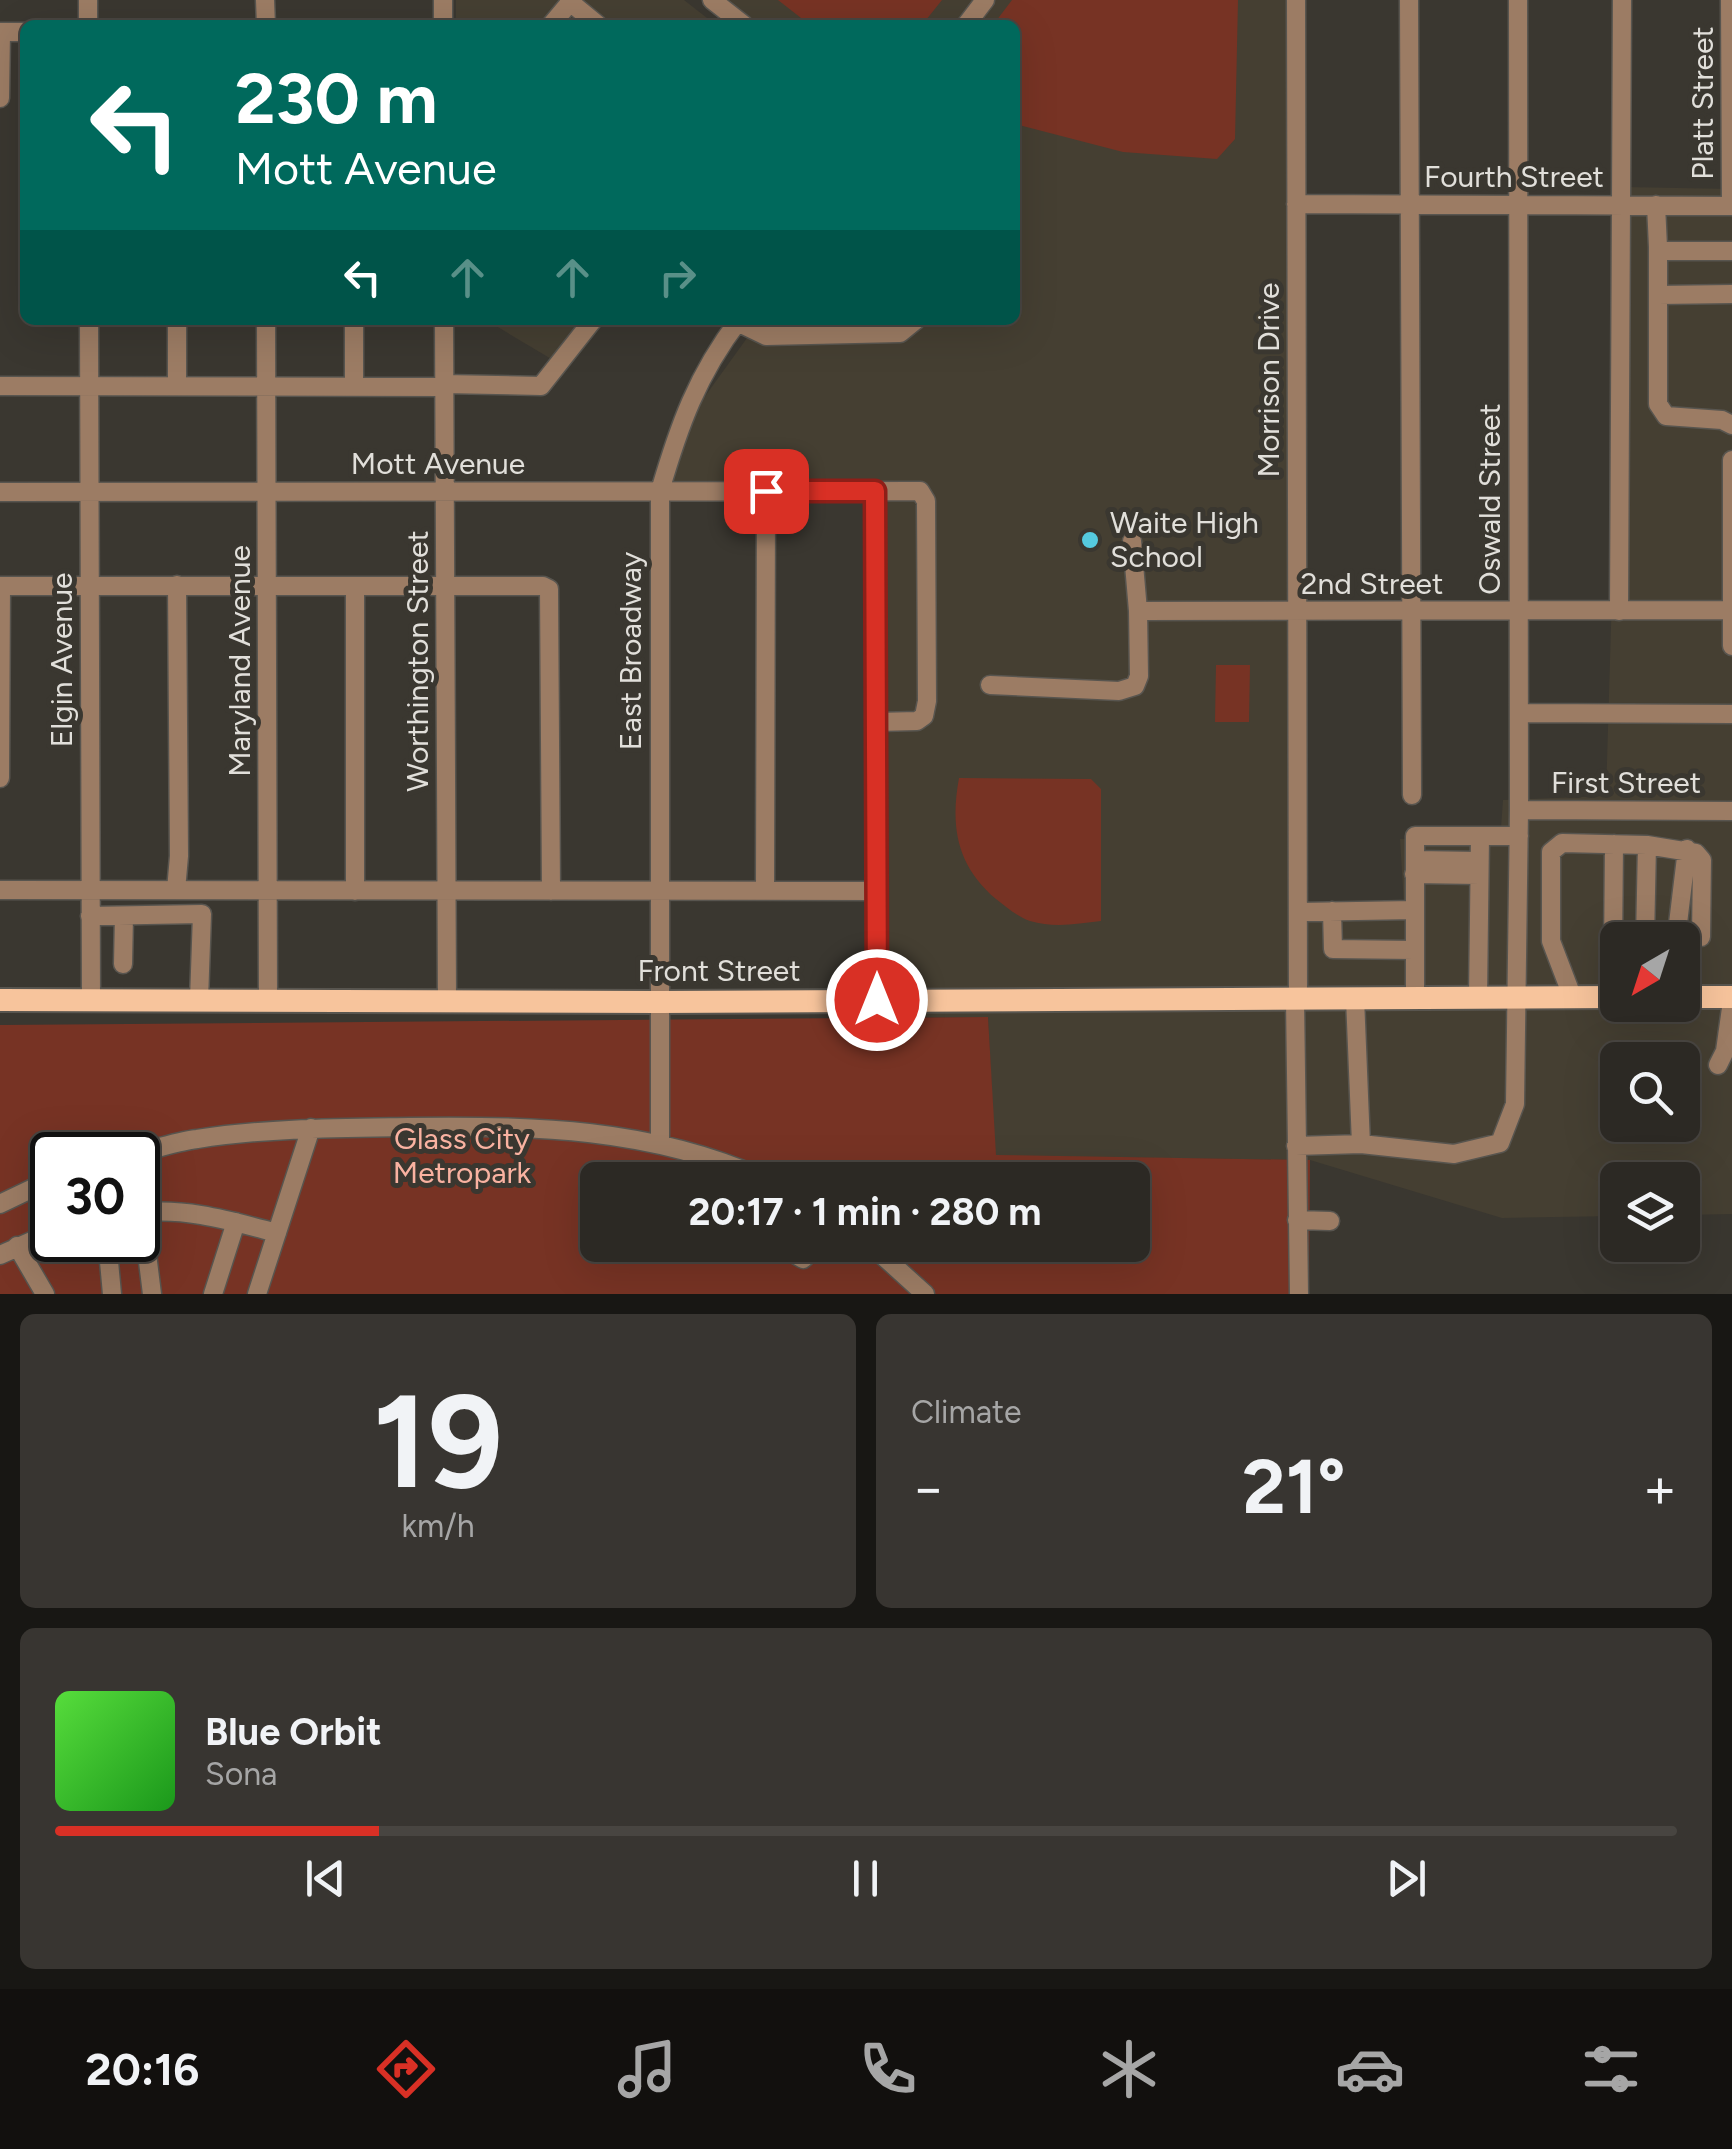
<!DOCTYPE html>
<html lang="en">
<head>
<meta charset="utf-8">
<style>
  :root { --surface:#2c2924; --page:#383531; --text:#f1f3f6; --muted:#a6a6a6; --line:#484541; --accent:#d93025 }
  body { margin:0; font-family:Figtree,sans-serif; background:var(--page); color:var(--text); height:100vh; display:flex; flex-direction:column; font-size:38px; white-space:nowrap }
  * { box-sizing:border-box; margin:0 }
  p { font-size:32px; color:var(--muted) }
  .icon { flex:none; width:55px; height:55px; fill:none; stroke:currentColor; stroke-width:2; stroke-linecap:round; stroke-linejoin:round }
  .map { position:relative; height:1294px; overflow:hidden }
  .side { display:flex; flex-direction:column; gap:20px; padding:20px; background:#181714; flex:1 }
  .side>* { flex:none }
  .hud { position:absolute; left:20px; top:20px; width:1000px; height:305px; border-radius:15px; box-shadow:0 10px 40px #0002,0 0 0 2px var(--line); background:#00695c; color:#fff; overflow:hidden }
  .needle { width:65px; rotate:219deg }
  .buttons { position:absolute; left:1600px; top:922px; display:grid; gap:20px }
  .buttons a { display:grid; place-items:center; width:100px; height:100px; border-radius:15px; background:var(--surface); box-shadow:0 10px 40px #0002,0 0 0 2px var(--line); font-size:50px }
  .speed { position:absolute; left:30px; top:1132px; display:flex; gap:20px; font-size:50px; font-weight:700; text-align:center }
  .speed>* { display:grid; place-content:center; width:130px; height:130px; border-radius:50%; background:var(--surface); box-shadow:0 10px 40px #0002,0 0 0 2px var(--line); line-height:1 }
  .speed .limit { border:5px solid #111; border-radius:15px; background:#fff; color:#111 }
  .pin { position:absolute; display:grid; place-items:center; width:85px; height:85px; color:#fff; margin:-42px; border-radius:20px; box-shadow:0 5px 15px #0006 }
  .me { position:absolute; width:110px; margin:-55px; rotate:0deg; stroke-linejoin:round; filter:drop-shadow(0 0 8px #0008) }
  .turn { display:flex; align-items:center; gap:35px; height:210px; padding:0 50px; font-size:45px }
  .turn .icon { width:130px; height:130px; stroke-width:2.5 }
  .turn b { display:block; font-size:70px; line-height:85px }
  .lanes { display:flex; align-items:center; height:95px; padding:0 50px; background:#0003; justify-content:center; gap:50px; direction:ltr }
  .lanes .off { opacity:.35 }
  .big { font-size:75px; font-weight:700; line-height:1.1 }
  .side .tile { flex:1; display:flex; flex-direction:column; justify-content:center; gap:15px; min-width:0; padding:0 35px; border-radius:15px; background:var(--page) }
  .side .dial { align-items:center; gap:0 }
  .dial b { font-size:130px; line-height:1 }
  .song { display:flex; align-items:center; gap:30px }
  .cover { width:120px; height:120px; border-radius:15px; background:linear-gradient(135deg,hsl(110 70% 55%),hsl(120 70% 35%)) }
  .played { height:10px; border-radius:5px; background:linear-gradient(90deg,var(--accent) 20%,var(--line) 20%) }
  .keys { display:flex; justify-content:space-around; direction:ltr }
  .heat { display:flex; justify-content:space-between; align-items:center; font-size:55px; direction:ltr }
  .side .tiles { flex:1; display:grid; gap:20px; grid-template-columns:1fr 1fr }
  .tile:last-child { grid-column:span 2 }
  .trip { position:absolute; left:580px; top:1162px; width:570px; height:100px; border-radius:15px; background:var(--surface); box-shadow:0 10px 40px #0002,0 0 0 2px var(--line); font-weight:700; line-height:100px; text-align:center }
  .dock { display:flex; height:160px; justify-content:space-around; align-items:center; background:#12100e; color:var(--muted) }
  .dock .icon { width:70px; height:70px }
  .dock .current { color:var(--accent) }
  .dock b { font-size:45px; color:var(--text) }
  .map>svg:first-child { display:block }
  .built { fill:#453f32; fill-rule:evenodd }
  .green { fill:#773324; fill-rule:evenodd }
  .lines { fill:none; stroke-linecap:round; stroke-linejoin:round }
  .minor-casing { stroke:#58554f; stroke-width:21 }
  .major-casing { stroke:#58554f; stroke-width:26 }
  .minor { stroke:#9c7c64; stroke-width:18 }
  .major { stroke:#f7c49c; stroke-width:22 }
  .route-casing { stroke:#8d1f18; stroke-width:25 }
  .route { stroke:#d93025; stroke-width:18 }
  .poi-dot { fill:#55cadf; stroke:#3a3730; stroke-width:4 }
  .labels { text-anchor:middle; stroke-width:10; stroke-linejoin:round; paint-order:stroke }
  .street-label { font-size:30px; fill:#e1dfda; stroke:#3a3730 }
  .poi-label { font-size:30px; fill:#e1dfda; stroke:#3a3730; text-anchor:start }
  .park-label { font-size:30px; fill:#f9b2a1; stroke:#3a3730 }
</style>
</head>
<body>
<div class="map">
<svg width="1732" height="1294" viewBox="0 0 1732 1294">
  <rect width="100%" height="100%" fill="#3a3730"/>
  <!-- built -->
  <path class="built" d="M 456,0 L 684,0 L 716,25 L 456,25 Z
    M 726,0 L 1296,0 L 1297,612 L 1288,903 L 1404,906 L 1400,839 L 1500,841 L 1503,800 L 1606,796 L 1624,187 L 1732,189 L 1732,1214 L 1683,1215 L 1682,1180 L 1618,1180 L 1617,1216 L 1502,1218 L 1310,1160 L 995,1156 L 988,1017 L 882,1017 L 887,988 L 883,484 L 672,481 L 698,406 L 760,320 L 1015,320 L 1015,25 L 759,25 ZM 1618,940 L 1682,940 L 1682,1005 L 1618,1005 ZM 1618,1060 L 1682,1060 L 1682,1125 L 1618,1125 Z
    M 486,320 L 584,320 L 553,360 Z"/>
  <!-- green -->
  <path class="green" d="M 778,0 L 942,0 L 922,25 L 810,25 Z
    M 1012,0 L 1238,0 L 1235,139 L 1217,159 L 1123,152 L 1015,124 L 1015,25 L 993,25 Z
    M 1216,665 L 1250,665 L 1249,722 L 1215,722 Z
    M 959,778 L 1091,779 L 1101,789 L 1101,921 C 1077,924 1053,928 1030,921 C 1018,917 1006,907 996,899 C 957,866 950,827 959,778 Z
    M 988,1017 L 996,1155 L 1310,1160 L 1309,1294 L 0,1294 L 0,1025 ZM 52,1155 L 138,1155 L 138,1240 L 52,1240 ZM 598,1180 L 1132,1180 L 1132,1245 L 598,1245 Z"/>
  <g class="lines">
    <defs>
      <path id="minor" d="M 88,0 L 88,25
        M 265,0 L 266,25
        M 443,0 L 443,25
        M 712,0 L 744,25
        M 1296,0 L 1298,999
        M 1409,0 L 1412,795
        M 1730,0 L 1731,206
        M 570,2 L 598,25
        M 551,25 L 572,0
        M 966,25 L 985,0
        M 0,32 L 25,32
        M 0,98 L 1,32
        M 1296,204 L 1732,206
        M 1656,205 L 1658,247 L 1665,251 L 1732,251
        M 1658,247 L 1658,404 L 1666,416 L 1722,420 L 1732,425
        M 1658,295 L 1732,294
        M 89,320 L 91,1000
        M 266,320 L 268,1002
        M 444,320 L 447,1001
        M 737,322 L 766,336 L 900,333 L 916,320
        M 444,384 L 541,386 L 593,320
        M 0,386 L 444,387
        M 177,386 L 177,320
        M 354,387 L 354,320
        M 1732,460 L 1732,646
        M 875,491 L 877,1000
        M 0,492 L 920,491 L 926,501 L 927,701 L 924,716 L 917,721 L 877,722
        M 1132,541 L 1138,611
        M 0,586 L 543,586 L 549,589 L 551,891
        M 1619,611 L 1622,0
        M 990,685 L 1119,691 L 1135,686 L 1139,676 L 1138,611 L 1732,610
        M 1519,713 L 1732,714
        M 0,778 L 1,586
        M 1519,810 L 1732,811
        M 1614,844 L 1613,953 L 1618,953
        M 1415,860 L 1479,861
        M 1414,874 L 1479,875
        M 0,890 L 877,891
        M 176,890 L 179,856 L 177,585
        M 355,891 L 355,586
        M 765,891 L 766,491
        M 1332,911 L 1333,949 L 1414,950
        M 1300,912 L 1414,910
        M 90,916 L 202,914 L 199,1000
        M 1645,940 L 1647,845
        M 1676,940 L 1687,849
        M 123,964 L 124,916
        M 1682,966 L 1689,982 L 1690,997
        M 1572,996 L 1551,941 L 1551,852 L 1562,843 L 1647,845 L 1696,853 L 1702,860 L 1701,937
        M 1415,997 L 1415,836 L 1519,836
        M 1355,998 L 1361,1144
        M 1478,998 L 1480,836
        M 1295,999 L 1299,1294
        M 1718,1065 L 1725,1051 L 1732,1001
        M 660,1144 L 660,491 C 679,426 697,375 739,320
        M 1296,1146 L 1361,1144 L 1454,1154 L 1500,1143 L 1515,1104 L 1519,810 L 1518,0
        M 130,1155 C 152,1150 174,1142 197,1139 C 266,1128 338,1128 409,1127 C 530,1125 654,1128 766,1180
        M 0,1204 L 52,1179
        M 138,1213 C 185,1207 231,1221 277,1233
        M 142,1213 L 152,1294
        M 1297,1220 L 1330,1221
        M 107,1240 L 112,1294
        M 779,1245 L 803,1259 L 818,1245
        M 871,1245 L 925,1294
        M 17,1246 L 45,1294
        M 0,1255 L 52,1232
        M 213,1294 L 236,1222
        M 257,1294 L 311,1128"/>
      <path id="major" d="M 1682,997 L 1732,997
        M 0,1000 L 659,1002 L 1618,997"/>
    </defs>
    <!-- minor casing -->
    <use href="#minor" class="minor-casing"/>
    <!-- major casing -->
    <use href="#major" class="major-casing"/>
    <!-- minor -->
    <use href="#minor" class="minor"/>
    <!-- major -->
    <use href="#major" class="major"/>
  </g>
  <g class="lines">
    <defs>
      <path id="route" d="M 766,491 L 875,491 L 877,1000"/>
    </defs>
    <!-- route casing -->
    <use href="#route" class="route-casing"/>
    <!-- route -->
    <use href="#route" class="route"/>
  </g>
  <!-- markers -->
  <circle class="poi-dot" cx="1090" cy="540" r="10"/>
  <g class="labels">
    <!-- street labels -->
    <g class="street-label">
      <text transform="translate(1703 103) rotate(-90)" y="10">Platt Street</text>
      <text x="1514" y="187">Fourth Street</text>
      <text transform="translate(1269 380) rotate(-90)" y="10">Morrison Drive</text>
      <text x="438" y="474">Mott Avenue</text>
      <text transform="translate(1490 499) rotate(-90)" y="10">Oswald Street</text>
      <text x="1372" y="594">2nd Street</text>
      <text transform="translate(631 651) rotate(-90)" y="10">East Broadway</text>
      <text transform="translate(62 660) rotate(-90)" y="10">Elgin Avenue</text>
      <text transform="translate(240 661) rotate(-90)" y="10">Maryland Avenue</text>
      <text transform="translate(418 661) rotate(-90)" y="10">Worthington Street</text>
      <text x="1626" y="793">First Street</text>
      <text x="719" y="981">Front Street</text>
    </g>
    <!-- poi labels -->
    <g class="poi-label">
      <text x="1110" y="533">Waite High<tspan x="1110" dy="34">School</tspan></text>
    </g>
    <!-- park labels -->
    <g class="park-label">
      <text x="462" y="1149">Glass City<tspan x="462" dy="34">Metropark</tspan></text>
    </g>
  </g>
</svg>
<div class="buttons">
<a><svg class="needle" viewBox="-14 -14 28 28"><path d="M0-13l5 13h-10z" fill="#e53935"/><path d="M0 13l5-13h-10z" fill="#a6a6a6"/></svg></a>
<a><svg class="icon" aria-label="search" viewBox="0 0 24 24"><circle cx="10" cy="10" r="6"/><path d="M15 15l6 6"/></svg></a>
<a><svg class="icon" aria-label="layers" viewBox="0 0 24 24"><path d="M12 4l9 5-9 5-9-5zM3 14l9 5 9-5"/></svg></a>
</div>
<div class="speed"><div class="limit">30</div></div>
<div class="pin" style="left:766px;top:491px;background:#d93025"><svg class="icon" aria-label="arrive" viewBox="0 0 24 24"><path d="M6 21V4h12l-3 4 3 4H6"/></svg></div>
<svg class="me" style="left:877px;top:1000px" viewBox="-20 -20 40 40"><circle r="17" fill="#d93025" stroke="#fff" stroke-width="3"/><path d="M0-11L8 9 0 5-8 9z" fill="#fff"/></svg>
<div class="trip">20:17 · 1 min · 280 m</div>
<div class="hud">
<div class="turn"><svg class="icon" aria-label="left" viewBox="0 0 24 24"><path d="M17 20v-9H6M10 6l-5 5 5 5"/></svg><div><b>230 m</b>Mott Avenue</div></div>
<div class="lanes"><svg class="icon" aria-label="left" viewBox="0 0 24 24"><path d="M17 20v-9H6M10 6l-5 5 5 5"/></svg><svg class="icon off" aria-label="ahead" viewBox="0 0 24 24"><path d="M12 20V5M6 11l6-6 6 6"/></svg><svg class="icon off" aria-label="ahead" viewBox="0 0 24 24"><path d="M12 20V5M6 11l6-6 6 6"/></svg><svg class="icon off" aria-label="right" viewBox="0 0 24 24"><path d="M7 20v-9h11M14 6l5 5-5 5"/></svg></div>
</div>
</div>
<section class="side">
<div class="tiles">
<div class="tile dial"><b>19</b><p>km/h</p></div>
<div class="tile"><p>Climate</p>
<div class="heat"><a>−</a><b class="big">21°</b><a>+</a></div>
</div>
<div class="tile">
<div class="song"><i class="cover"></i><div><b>Blue Orbit</b><p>Sona</p></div></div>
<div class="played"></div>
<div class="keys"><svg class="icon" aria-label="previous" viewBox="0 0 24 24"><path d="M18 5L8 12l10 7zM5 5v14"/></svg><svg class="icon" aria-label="pause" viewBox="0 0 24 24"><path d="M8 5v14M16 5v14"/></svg><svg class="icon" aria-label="next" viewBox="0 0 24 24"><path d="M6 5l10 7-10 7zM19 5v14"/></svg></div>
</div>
</div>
</section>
<nav class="dock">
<b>20:16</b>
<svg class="icon current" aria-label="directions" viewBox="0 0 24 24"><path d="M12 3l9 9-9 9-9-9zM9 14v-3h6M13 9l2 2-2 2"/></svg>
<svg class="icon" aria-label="music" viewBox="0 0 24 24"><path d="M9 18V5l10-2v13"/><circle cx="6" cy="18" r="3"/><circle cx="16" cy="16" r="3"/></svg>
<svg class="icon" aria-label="phone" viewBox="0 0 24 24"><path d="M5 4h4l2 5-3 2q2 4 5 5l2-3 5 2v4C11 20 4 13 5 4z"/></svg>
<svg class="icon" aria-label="climate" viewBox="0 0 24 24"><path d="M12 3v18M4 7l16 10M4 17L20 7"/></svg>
<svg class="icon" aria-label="car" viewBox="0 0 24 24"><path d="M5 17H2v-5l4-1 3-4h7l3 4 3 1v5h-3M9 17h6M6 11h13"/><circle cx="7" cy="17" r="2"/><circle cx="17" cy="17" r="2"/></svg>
<svg class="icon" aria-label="filters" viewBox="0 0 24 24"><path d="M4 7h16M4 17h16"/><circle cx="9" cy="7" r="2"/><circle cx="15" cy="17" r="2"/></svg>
</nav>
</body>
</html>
